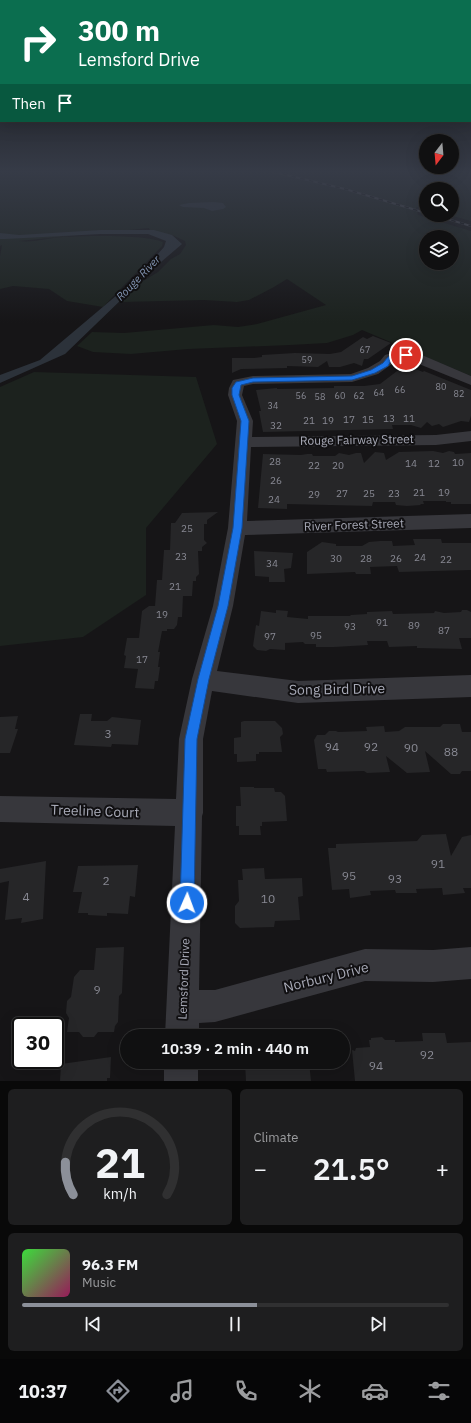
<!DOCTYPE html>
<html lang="en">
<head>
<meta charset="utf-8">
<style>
  :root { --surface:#101011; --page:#1e1e1f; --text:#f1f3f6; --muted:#9c9d9f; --line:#303031; --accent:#8c9099 }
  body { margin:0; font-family:"IBM Plex Sans",sans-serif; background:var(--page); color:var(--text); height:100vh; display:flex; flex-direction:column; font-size:15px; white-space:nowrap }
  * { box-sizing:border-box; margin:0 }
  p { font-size:13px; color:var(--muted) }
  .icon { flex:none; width:22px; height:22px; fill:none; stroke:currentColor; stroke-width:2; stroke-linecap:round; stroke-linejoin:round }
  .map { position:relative; height:1081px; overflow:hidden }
  .details { display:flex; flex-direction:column; gap:8px; padding:8px; background:#090909; flex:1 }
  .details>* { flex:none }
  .top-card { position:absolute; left:0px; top:0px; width:471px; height:122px; box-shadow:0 4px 16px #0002,0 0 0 1px var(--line); background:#0b6e4f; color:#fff; overflow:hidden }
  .needle { width:26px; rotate:196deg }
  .controls { position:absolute; left:419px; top:134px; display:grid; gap:8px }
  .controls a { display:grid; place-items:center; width:40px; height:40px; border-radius:50%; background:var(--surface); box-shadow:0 4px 16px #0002,0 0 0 1px var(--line); font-size:20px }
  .speed { position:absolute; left:12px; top:1017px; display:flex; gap:8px; font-size:20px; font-weight:700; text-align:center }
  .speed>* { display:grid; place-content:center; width:52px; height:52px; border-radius:50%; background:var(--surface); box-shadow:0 4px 16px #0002,0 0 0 1px var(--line); line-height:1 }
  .speed .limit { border:2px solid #111; border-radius:6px; background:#fff; color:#111 }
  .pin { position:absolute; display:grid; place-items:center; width:34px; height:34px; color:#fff; margin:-17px; border:2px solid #fff; border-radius:50%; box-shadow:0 1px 4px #0007 }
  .me { position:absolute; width:44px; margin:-22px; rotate:2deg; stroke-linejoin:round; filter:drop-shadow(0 0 3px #0008) }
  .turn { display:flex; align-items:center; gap:14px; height:84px; padding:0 12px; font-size:18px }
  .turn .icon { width:52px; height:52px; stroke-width:2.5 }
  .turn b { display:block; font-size:28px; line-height:34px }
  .then { display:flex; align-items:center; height:38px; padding:0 12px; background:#0003; gap:8px; font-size:15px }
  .big { font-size:30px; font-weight:600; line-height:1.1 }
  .details .card { flex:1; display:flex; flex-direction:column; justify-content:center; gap:6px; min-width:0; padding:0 14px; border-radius:6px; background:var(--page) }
  .details .dial { align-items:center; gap:0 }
  .dial svg { height:104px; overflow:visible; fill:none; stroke:var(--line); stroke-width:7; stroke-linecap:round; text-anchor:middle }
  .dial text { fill:var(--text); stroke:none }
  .song { display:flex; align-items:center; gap:12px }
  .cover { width:48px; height:48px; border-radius:6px; background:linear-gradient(135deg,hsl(120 70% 55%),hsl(330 70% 35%)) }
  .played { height:4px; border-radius:2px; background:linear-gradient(90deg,var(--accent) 55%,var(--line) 55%) }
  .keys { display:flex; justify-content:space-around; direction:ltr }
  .heat { display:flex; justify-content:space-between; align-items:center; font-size:22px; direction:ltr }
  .details .tiles { flex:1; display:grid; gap:8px; grid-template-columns:1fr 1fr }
  .card:last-child { grid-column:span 2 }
  .trip { position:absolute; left:120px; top:1029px; width:230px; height:40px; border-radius:20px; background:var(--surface); box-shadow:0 4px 16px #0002,0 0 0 1px var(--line); font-weight:600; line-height:40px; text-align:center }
  .tab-bar { display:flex; height:64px; justify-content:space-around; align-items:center; background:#060607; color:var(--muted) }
  .tab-bar .icon { width:28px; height:28px }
  .tab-bar .on { color:var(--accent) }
  .tab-bar b { font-size:18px; color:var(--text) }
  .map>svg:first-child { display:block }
  .green { fill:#1c221e; fill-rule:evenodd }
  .water { fill:#2c323a }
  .building { fill:#262628 }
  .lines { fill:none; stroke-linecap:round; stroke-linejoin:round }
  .minor { fill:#37373c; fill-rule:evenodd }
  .rail-casing { stroke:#4a4a51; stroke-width:2 }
  .rail { stroke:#111012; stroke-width:1.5; stroke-dasharray:4.5; stroke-linecap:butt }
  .route { fill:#1a73e8; stroke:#114b97 }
  .labels { text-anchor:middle; stroke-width:4; stroke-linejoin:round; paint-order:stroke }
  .far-number-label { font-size:9px; fill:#888993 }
  .number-label { font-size:10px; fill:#888993 }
  .far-water-label { font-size:11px; font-style:italic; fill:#8193b0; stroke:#111012 }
  .street-label { font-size:12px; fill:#a8aab7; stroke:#111012 }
  .near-number-label { font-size:12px; fill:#888993 }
  .near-street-label { font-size:14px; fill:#a8aab7; stroke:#111012 }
</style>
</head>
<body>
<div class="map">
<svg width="471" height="1081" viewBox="0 0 471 1081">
  <rect width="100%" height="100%" fill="#161517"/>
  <!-- green -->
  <path class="green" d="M 0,172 L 471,172 L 471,221 L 449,215 L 452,215 L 452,189 L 426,189 L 426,209 L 416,207 L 418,215 L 471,231 L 471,376 L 362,330 L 353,335 L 327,343 L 290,345 L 188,349 L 131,354 L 93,352 L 77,346 L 92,332 L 124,333 L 214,325 L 238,327 L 257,324 L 326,305 L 287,279 L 274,287 L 249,300 L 237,302 L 204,300 L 122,302 L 140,283 L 158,272 L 171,259 L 180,254 L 186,245 L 185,241 L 172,235 L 151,233 L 149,228 L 19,241 C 32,243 48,238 62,237 C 85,236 142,234 163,242 L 162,246 L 103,307 L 67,301 L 49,289 L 13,286 L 0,289 L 0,256 L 2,245 L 0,246 ZM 426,237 L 452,237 L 452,263 L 426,263 Z
    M 34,372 L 196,377 L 217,444 L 146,528 L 146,595 L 83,637 L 0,646 L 0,387 Z"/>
  <!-- water -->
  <path class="water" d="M 214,202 L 223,203 L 226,207 L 223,209 L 212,211 L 204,208 L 183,207 L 179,205 L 189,203 Z
    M 101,230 L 154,230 L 172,235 L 182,244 L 154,268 L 65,354 L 0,383 L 0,375 L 40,360 L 136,279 L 164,247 L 166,241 L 148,234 L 101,234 L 5,239 L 0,239 L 0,233 L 19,235 Z"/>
  <!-- building -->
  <path class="building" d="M 373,336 L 391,343 L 368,359 L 364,359 L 362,366 L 354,363 L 340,367 L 329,367 L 327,361 L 318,367 L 287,366 L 287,368 L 241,369 L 232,373 L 232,358 L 254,358 L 262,357 L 262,355 L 295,353 L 330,354 L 341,352 L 363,337 L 367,339 Z
    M 405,365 L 412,365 L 413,368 L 423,372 L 424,371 L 471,390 L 471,416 L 469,422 L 461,421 L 443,427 L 439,424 L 432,426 L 427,422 L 421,428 L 411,425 L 392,425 L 393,429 L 263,432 L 259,411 L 261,411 L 256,390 L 277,388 L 277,389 L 334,388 L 334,386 L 364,386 L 380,384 Z
    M 433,451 L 443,453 L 449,451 L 454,452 L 455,454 L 471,453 L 471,504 L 451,504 L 451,502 L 446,502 L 446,501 L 423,501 L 424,504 L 420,504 L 421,505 L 407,506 L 396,505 L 395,502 L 373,502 L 372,506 L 287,504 L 287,509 L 258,508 L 263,454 L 301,455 L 307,454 L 312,454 L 313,456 L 335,456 L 339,453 L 349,455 L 356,453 L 361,453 L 364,463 L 375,452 L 384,453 L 386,460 L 399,452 Z
    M 218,512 L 207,520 L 207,524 L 204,524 L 204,540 L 207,543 L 202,547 L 202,551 L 198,551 L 199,574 L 196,577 L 196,581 L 193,581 L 192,596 L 183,596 L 182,617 L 178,617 L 177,625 L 174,629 L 167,629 L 167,631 L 162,631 L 158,652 L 160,652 L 158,667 L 160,667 L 158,681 L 155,681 L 154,689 L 135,688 L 138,669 L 124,668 L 126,656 L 124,655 L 127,638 L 139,638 L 142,611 L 149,606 L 155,606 L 157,580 L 162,580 L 164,550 L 170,550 L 171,523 L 175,523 L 182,513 Z
    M 413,539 L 441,539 L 442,543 L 471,543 L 471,570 L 399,572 L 397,566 L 370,567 L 371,574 L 356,574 L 355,572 L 307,574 L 307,552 L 322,542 L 336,544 L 336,546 L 362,546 L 369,542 L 380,541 L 392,541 L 393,546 L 415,545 Z
    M 254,551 L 293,553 L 291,568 L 284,569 L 285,582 L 269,582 L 269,577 L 255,576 Z
    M 276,610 L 288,611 L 287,617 L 308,619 L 308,616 L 350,616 L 351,615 L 367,614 L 367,612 L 392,611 L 393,614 L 434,613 L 435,611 L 444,613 L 461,612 L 462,610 L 467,610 L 471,612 L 471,638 L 459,638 L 462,649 L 417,648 L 417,646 L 389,647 L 387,641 L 367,641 L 368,645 L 334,647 L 316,647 L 316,644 L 305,644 L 303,642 L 285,643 L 285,650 L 270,649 L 266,651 L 257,650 L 253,646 L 256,625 L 259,626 L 261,611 L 276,613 Z
    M 80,714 L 92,714 L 91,721 L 107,721 L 112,717 L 141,720 L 138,745 L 112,744 L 111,747 L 74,745 Z
    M 18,716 L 15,729 L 18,729 L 10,753 L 0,753 L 0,717 Z
    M 244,721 L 275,721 L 282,728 L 283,734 L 280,737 L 282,752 L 259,752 L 259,754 L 256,754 L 256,761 L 237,762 L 237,754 L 234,754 L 234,738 L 241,737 L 241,722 Z
    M 443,724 L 460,724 L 462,732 L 471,732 L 471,771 L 462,771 L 460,774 L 451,774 L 425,751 L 430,772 L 407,773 L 386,756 L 390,772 L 367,773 L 364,771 L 327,772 L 326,769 L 318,769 L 314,740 L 317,735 L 325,735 L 329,731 L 336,731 L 338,732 L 367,731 L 366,727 L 384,726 L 385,732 L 399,731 L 405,727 L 440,727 Z
    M 240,787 L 254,787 L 254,788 L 274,788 L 275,792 L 281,792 L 285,796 L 287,821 L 262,822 L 262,826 L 260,826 L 261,835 L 239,835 L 239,826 L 236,826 L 236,806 L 241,806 Z
    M 446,834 L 451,856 L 462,837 L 471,835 L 471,888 L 463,888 L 465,893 L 443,895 L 442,888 L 416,889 L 417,893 L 396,893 L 395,890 L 370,891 L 371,895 L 350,898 L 349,889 L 332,890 L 328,848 L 336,848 L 336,844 L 417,841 L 422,835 Z
    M 46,861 L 43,919 L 21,923 L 22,918 L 5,920 L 9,881 L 0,883 L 0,869 Z
    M 138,865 L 135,897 L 130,896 L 128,914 L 107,913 L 107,916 L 88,915 L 88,913 L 78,913 L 82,892 L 73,892 L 78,866 Z
    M 264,868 L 265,879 L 302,878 L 303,896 L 298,897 L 300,920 L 275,921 L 274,927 L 240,928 L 235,923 L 235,906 L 239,901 L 238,880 L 243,880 L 242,869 Z
    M 124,947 L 122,993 L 119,996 L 118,1022 L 115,1026 L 114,1032 L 98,1032 L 94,1037 L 83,1037 L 79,1032 L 67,1032 L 69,1018 L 66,1013 L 67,1001 L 71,997 L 74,977 L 80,970 L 94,970 L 96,948 Z
    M 422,1033 L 445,1033 L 447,1043 L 471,1042 L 471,1081 L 355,1081 L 352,1050 L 355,1051 L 356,1048 L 370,1047 L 369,1040 L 371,1040 L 371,1038 L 382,1037 L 385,1040 L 395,1040 L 395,1042 L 423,1041 Z
    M 111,1057 L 110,1078 L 107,1078 L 107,1081 L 60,1081 L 61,1064 Z
    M 261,1062 L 309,1062 L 311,1081 L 246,1081 L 245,1063 Z"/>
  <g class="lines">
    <!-- minor -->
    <path class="minor" d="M 398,351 L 422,355 L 471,376 L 471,385 L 414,362 L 399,359 L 378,374 L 352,382 L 253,384 L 244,386 L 242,395 L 253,421 L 252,437 L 436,435 L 471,431 L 471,441 L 436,445 L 251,447 L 247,521 L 471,514 L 471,528 L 245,535 L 233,606 L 217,671 L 298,681 L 471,675 L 471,697 L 298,703 L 212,691 L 203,739 L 203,813 L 202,816 L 199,990 L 215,990 L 365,949 L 433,950 L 471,947 L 471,979 L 433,982 L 365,981 L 215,1022 L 199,1023 L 199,1036 L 165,1036 L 175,826 L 0,822 L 0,796 L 176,799 L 179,739 L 192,679 L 213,606 L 228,528 L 237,421 L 228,395 L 229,388 L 233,380 L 253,376 L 351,374 L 368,368 L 380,361 L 385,355 Z
      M 164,1062 L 198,1062 L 198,1081 L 164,1081 Z"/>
    <defs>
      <path id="rail" d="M 274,172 L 345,189 L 426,213
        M 434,215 L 471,226"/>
    </defs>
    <!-- rail casing -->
    <use href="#rail" class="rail-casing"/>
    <!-- rail -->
    <use href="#rail" class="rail"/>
  </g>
  <!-- sky -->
  <linearGradient id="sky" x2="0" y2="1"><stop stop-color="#0c0c0d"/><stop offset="0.53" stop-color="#363b47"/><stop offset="1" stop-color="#363b47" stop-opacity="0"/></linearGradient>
  <rect width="471" height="323" fill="url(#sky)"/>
  <!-- route -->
  <path class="route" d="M 396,353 L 406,353 L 409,355 L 392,359 L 388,366 L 375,373 L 352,380 L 253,382 L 241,385 L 239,395 L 249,421 L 242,528 L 228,606 L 209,679 L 197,739 L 194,903 L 192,908 L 187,910 L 182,908 L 180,903 L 185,739 L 198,679 L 218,606 L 233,528 L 241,421 L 232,395 L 232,388 L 236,382 L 253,378 L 352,376 L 371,370 L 383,363 L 388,357 Z"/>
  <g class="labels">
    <!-- far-number labels -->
    <g class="far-number-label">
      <text x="365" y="353">67</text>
      <text x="307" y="363">59</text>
      <text x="441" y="390">80</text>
      <text x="400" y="393">66</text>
      <text x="379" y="396">64</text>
      <text x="459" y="397">82</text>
      <text x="301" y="399">56</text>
      <text x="340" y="399">60</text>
      <text x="359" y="399">62</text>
      <text x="320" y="400">58</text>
      <text x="273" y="409">34</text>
    </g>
    <!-- number labels -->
    <g class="number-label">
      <text x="389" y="422">13</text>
      <text x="409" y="422">11</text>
      <text x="349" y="423">17</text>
      <text x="368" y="423">15</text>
      <text x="309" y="424">21</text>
      <text x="328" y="424">19</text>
      <text x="276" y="429">32</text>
      <text x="275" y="465">28</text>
      <text x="458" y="466">10</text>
      <text x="411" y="467">14</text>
      <text x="434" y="467">12</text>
      <text x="314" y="469">22</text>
      <text x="338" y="469">20</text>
      <text x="276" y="484">26</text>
      <text x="419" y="496">21</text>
      <text x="444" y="496">19</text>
      <text x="342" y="497">27</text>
      <text x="369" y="497">25</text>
      <text x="394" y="497">23</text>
      <text x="314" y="498">29</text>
      <text x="274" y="503">24</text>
      <text x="187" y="532">25</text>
      <text x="181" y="560">23</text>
      <text x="420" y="561">24</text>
      <text x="336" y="562">30</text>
      <text x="366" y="562">28</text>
      <text x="396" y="562">26</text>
      <text x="446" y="563">22</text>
      <text x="272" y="567">34</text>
      <text x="175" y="590">21</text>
      <text x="162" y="618">19</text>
      <text x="382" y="626">91</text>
      <text x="414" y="629">89</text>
      <text x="350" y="630">93</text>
      <text x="444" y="634">87</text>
      <text x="316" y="639">95</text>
      <text x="270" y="640">97</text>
      <text x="142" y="663">17</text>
    </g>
    <!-- far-water labels -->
    <g class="far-water-label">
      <text transform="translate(138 278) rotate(-46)" y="4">Rouge River</text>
    </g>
    <!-- street labels -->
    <g class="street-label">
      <text transform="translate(357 440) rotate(-1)" y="4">Rouge Fairway Street</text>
      <text transform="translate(354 525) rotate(-2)" y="4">River Forest Street</text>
      <text transform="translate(184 979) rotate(-88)" y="4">Lemsford Drive</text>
    </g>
    <!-- near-number labels -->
    <g class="near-number-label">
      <text x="108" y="738">3</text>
      <text x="332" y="751">94</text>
      <text x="371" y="751">92</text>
      <text x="411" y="752">90</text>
      <text x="451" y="756">88</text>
      <text x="438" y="868">91</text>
      <text x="349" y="880">95</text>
      <text x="395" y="883">93</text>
      <text x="106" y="885">2</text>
      <text x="26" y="901">4</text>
      <text x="268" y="903">10</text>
      <text x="97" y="994">9</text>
      <text x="427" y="1059">92</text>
      <text x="376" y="1070">94</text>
    </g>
    <!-- near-street labels -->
    <g class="near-street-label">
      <text transform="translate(337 689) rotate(-1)" y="5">Song Bird Drive</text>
      <text transform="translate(95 811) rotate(2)" y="5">Treeline Court</text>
      <text transform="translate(326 977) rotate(-14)" y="5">Norbury Drive</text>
    </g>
  </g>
</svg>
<div class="controls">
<a><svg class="needle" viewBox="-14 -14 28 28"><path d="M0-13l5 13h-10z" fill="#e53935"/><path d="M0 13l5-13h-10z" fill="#9c9d9f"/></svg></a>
<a><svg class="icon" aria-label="search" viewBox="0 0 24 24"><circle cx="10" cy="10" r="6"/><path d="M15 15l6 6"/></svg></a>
<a><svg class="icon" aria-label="layers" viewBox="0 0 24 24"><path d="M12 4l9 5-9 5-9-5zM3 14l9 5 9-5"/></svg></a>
</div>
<div class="speed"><div class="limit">30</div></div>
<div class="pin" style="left:406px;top:355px;background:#d93025"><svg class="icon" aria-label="arrive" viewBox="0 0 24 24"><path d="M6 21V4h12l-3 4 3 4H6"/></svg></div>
<svg class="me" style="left:187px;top:903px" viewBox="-20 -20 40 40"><circle r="17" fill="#1a73e8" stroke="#fff" stroke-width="3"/><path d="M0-11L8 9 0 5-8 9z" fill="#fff"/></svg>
<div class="trip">10:39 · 2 min · 440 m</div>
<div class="top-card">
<div class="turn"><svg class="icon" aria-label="right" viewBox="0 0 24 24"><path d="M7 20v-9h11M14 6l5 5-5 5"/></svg><div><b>300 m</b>Lemsford Drive</div></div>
<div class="then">Then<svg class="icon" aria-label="arrive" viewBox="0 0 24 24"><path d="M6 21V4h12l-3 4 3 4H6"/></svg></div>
</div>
</div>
<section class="details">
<div class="tiles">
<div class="card dial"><svg viewBox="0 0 100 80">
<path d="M14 69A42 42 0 1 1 86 69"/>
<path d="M14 69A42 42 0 0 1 8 44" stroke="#8c9099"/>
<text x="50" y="56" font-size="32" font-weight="700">21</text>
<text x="50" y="72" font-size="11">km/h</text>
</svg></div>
<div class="card"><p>Climate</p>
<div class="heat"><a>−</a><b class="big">21.5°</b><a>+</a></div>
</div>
<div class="card">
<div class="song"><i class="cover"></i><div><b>96.3 FM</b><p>Music</p></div></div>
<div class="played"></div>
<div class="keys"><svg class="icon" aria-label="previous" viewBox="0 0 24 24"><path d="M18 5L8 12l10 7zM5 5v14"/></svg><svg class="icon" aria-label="pause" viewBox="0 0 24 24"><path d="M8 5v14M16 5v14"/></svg><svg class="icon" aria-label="next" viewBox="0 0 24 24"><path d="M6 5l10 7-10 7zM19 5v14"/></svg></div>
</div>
</div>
</section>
<nav class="tab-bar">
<b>10:37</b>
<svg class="icon on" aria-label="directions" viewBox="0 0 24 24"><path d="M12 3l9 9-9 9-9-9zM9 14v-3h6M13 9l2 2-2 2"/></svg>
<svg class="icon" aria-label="music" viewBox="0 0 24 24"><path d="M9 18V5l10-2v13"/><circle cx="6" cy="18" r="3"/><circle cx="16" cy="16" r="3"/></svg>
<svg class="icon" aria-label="phone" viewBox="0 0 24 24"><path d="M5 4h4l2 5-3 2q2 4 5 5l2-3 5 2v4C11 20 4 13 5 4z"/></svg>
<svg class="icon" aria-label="climate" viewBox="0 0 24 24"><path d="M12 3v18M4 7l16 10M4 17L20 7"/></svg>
<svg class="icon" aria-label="car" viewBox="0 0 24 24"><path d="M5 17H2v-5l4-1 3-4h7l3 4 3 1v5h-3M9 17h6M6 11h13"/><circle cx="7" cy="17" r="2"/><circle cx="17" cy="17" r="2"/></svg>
<svg class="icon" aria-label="filters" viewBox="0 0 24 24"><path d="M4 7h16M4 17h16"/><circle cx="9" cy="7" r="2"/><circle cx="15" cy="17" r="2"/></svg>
</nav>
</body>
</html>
